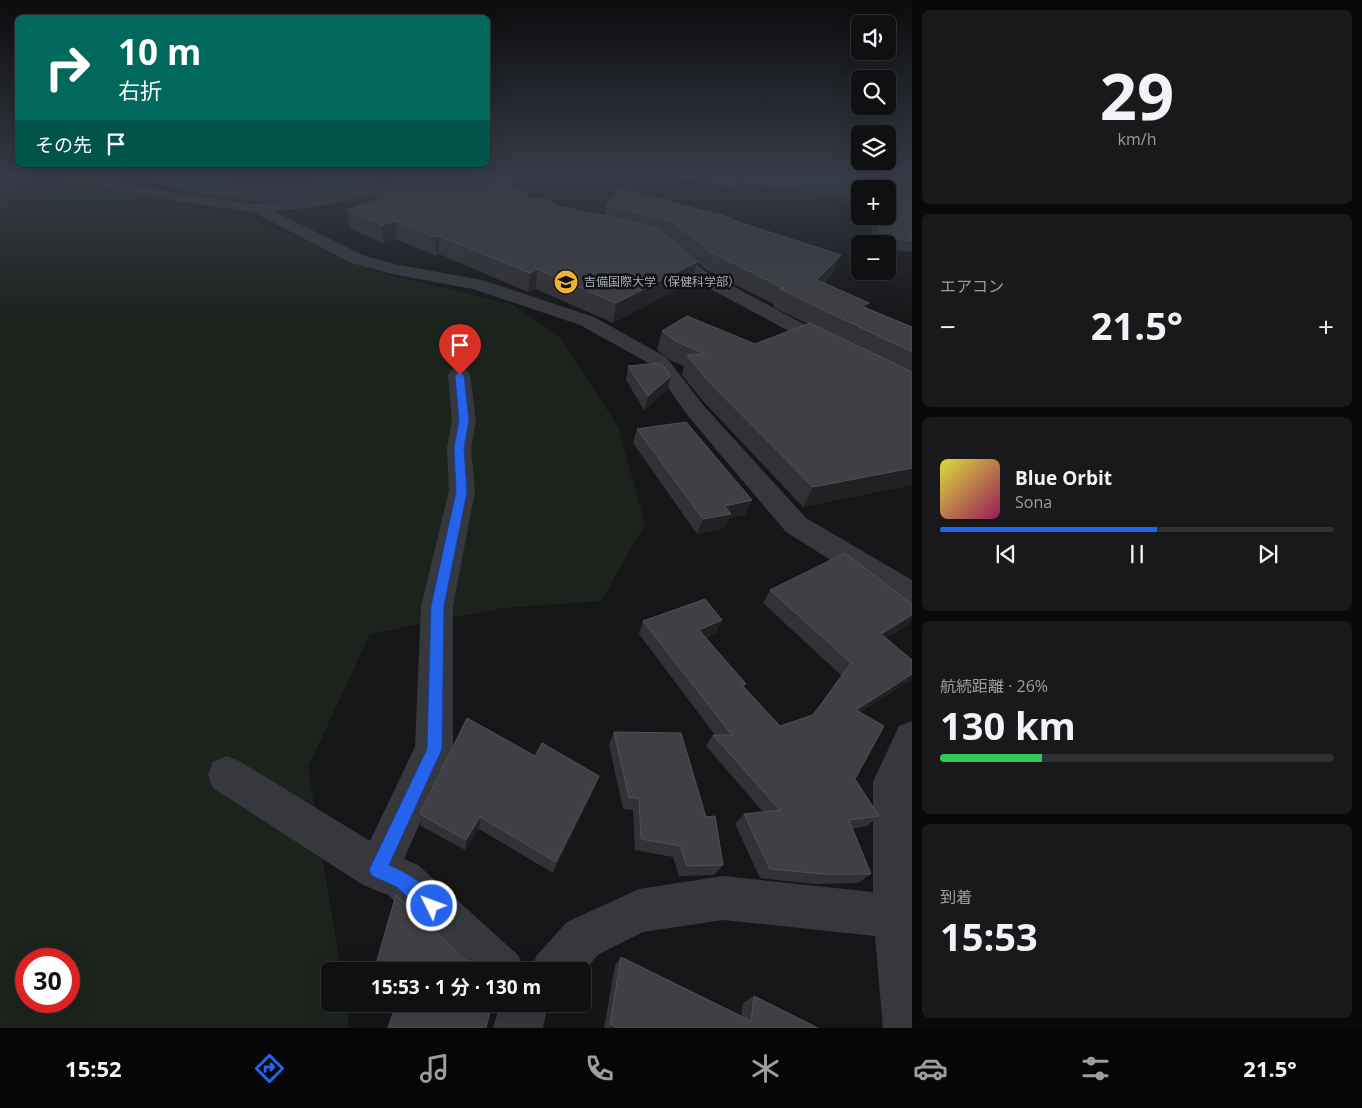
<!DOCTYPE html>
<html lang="ja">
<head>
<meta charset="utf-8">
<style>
  :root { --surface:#101012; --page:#19191b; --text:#f1f3f6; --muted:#9c9d9f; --line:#303032; --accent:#2563eb }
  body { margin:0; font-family:"Open Sans","Noto Sans JP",sans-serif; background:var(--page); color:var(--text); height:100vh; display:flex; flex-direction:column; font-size:19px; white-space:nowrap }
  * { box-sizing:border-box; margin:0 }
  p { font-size:16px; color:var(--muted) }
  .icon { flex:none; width:28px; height:28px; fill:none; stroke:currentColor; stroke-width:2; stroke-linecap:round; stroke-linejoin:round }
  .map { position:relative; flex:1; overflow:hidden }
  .drawer { display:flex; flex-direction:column; gap:10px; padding:10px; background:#09090a; width:450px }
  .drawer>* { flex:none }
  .top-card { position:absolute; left:15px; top:15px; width:475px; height:152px; border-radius:8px; box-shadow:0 5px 20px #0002,0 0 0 1px var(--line); background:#00695c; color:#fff; overflow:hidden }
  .tools { position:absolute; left:851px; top:15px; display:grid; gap:10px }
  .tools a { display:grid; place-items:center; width:45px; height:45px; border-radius:8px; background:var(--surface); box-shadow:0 5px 20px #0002,0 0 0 1px var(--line); font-size:25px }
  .speed { position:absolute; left:15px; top:948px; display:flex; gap:10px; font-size:25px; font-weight:700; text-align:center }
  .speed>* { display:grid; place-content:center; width:65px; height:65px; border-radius:50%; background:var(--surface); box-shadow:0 5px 20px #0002,0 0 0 1px var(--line); line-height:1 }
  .speed .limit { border:8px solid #d22; background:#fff; color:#111 }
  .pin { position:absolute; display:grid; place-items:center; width:42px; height:42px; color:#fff; margin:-51px -21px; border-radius:50% 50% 50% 0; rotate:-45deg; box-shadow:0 0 5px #0007 }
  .pin .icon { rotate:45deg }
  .me { position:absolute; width:55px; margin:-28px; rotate:312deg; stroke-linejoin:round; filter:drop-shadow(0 0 4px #0008) }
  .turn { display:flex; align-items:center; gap:18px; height:105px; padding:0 20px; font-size:22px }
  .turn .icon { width:65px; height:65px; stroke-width:2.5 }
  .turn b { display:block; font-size:35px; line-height:42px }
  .then { display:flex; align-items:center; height:48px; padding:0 20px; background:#0003; gap:10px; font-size:19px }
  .big { font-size:38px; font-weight:700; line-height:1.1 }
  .drawer .card { flex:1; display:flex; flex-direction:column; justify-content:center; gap:8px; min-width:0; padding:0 18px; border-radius:8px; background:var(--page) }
  .drawer .dial { align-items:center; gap:0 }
  .dial b { font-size:65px; line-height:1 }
  .song { display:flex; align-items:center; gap:15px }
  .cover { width:60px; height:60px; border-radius:8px; background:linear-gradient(135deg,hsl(60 70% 55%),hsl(330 70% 35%)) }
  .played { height:5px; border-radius:2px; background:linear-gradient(90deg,var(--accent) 55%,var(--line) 55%) }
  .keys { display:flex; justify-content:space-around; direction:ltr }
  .heat { display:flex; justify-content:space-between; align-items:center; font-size:28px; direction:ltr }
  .charge { height:8px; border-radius:4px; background:linear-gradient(90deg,#34c759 26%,var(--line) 0) }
  .trip { position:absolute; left:321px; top:962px; width:270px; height:50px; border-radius:8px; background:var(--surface); box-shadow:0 5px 20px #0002,0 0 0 1px var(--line); font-weight:700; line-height:50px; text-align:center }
  .tab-bar { display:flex; height:80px; justify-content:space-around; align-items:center; background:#060607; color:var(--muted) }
  .tab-bar .icon { width:35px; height:35px }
  .tab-bar .active { color:var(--accent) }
  .tab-bar b { font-size:22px; color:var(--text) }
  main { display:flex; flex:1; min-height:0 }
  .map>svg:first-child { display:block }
  .built { fill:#222225 }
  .green { fill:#1c231d; fill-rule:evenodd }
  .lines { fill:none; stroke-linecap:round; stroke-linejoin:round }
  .river { fill:#2c353c; fill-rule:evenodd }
  .minor { fill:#37383d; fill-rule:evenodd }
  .wall { fill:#323236 }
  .shaded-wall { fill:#212124 }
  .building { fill:#3f3f44; stroke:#4f5156 }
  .route { fill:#2563eb; stroke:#184099 }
  .labels { text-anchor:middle; stroke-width:5; stroke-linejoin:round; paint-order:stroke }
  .far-poi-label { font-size:12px; fill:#a8adb8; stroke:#111113; text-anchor:start }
</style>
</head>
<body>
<main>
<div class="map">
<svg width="912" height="1028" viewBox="0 0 912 1028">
  <rect width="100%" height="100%" fill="#161618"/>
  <!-- built -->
  <path class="built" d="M 0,175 L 46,175 L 60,180 L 86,182 L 95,185 L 0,205 Z"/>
  <!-- green -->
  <path class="green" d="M 95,185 L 248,219 L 292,234 L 347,261 L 377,272 L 513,305 L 560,337 L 618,427 L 645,524 L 601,601 L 502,608 L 370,634 L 308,767 L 341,971 L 330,971 L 330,1004 L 346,1004 L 349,1028 L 0,1028 L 0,205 ZM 26,959 L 69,959 L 69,1001 L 26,1001 Z"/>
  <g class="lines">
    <!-- river -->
    <path class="river" d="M 146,175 L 193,175 L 241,182 L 296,183 L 350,176 L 373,178 L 436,198 L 485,206 L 490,213 L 485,220 C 444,230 407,203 368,195 C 344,191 320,200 296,201 C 246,204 198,194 150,181 Z"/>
    <!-- minor -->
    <path class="minor" d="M 56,175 L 83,175 L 182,194 L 254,204 L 315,199 L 412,180 L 434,191 L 432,194 L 422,194 L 410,188 L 315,207 L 273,211 L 363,255 L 394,264 L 482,280 L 594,317 L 666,357 L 704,406 L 806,518 L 912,580 L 912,607 L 901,604 L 786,532 L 688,416 L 652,365 L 580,325 L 473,289 L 392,274 L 351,263 L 253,212 L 182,202 L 63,179 Z
      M 667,243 L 673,245 L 706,272 L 836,341 L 839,345 L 836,349 L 829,351 L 822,349 L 694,280 L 661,251 L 659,248 L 661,245 Z
      M 459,368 L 467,370 L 470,375 L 476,421 L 471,448 L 475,491 L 453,606 L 453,749 L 404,859 L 418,865 L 518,955 L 525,971 L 468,971 L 388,895 L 363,885 L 213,788 L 208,775 L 213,762 L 227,756 L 241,762 L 370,841 L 415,747 L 421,606 L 449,491 L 447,448 L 452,421 L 448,375 L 451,370 Z
      M 912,721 L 912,1028 L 883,1028 L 875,936 L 723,920 L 643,932 L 599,954 L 582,973 L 530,971 L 537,955 L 567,922 L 639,889 L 723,876 L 873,892 L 873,782 L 899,726 Z
      M 500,1004 L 548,1004 L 543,1028 L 493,1028 Z"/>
  </g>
  <!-- wall -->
  <path class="wall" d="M 350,175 L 499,175 L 528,196 L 528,198 L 556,206 L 604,216 L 606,205 L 731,220 L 841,255 L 833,272 L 824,283 L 867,308 L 912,327 L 912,485 L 803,507 L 703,401 L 682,375 L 684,366 L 670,360 L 657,350 L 662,331 L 755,344 L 808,324 L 773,307 L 774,304 L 707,270 L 697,262 L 692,281 L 613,323 L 536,289 L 528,292 L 439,254 L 436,256 L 396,239 L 384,244 L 349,228 L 347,210 L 395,194 L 393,193 L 392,182 L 369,186 L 350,181 Z
    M 659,175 L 912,175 L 912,252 L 888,249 L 888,244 L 876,244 L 870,225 L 861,216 L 888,216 L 860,189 L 860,215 L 840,196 L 742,183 L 738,188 Z
    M 628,366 L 667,390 L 644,410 L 626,380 Z
    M 637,429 L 752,500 L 745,515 L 729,518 L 725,528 L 697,534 L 633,443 Z
    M 770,590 L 909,624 L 886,638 L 912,660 L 912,679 L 860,712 L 855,779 L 879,816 L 867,826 L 852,829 L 871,874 L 858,883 L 813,884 L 760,878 L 735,824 L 744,814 L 763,812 L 706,746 L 713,735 L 715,735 L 639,634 L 643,621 L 722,620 L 716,633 L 706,638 L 746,684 L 744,687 L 780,726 L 812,716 L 842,676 L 763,603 Z
    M 614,732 L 706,817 L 723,865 L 714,875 L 679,876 L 673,857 L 635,850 L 633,810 L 623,809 L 609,745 Z
    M 595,788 L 553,873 L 479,829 L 465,850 L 421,826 L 420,814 Z
    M 621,957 L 741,1016 L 743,1003 L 754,996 L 818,1028 L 604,1028 L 615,965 Z"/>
  <!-- shaded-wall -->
  <path class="shaded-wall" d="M 0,175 L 26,175 L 35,194 L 0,201 Z
    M 390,175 L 413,175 L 413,178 L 392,177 L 392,182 L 369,186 L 369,179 Z
    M 743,175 L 742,183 L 738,188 L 741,178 Z
    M 395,221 L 396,239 L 384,244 L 382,225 Z
    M 439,236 L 439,254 L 436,256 L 435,237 Z
    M 841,255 L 833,272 L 809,297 L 817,280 Z
    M 697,262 L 692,281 L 613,323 L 616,303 Z
    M 537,269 L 536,289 L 528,292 L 530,273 Z
    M 869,303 L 860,321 L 853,324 L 861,306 Z
    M 671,376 L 667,390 L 644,410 L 648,396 Z
    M 912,468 L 912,485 L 803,507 L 813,487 Z
    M 752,500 L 745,515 L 729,518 L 725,528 L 697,534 L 703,519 L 725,506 Z
    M 912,615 L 912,620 L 909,624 L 871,647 L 881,634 Z
    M 722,620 L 716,633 L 693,643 L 699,630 Z
    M 912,674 L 912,679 L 910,681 L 845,722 L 856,710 Z
    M 599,776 L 595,788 L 553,873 L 556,862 Z
    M 480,817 L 479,829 L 465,850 L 466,840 Z"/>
  <!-- building -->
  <path class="building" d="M 355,175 L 390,175 L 369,179 Z
    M 403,175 L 411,175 L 429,183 L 476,195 L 546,199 L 556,206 L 621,219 L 660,230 L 697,262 L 616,303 L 537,269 L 530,273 L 439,236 L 435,237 L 395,221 L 382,225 L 347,210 L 422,185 L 392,177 Z
    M 422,175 L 499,175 L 528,196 L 476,192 L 440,182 Z
    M 718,175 L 743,175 L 741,178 Z
    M 753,175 L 912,175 L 912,241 L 881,237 L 875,216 L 888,216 L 888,189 L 860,189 L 860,201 L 844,186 Z
    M 620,189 L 732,218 L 729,219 L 841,255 L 817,280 L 869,303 L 861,306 L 912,327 L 912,352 L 780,289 L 783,288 L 712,253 L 673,222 L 606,205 Z
    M 687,316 L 755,344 L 810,323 L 912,372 L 912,468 L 813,487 L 709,382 L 687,355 L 705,354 L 675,341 L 662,331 Z
    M 661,363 L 671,376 L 648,396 L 628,366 Z
    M 686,422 L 752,500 L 725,506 L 731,514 L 703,519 L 637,429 Z
    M 845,553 L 912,604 L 912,615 L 881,634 L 912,660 L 912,674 L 856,710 L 884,726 L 855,779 L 879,816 L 849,820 L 871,874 L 824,874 L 770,869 L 744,814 L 780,810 L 713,735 L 732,735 L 643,621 L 705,599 L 722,620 L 699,630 L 746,684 L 742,685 L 780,726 L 813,715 L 851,663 L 770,590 Z
    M 467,718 L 535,756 L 542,743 L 599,776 L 556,862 L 480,817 L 466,840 L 420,814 Z
    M 614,732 L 681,733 L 706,817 L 715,816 L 723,865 L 687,866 L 680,846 L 641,839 L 639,798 L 629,798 Z
    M 396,895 L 467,961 L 483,962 L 493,971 L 374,971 Z
    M 621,957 L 751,1021 L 754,996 L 818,1028 L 618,1028 L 610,1024 Z
    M 396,1004 L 492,1004 L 486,1028 L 388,1028 Z"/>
  <!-- sky -->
  <linearGradient id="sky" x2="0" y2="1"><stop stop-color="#0c0c0d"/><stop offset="0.55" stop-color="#363c48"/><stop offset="1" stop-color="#363c48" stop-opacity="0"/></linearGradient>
  <rect width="912" height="319" fill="url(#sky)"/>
  <!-- route -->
  <path class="route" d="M 460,372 L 464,375 L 469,421 L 464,448 L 467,492 L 444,606 L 442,749 L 389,865 C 407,873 432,887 441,906 L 438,913 L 432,915 L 425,913 L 397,887 L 372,876 L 369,870 L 427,749 L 431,606 L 456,492 L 454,448 L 459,421 L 455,375 Z"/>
  <!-- icons -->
  <defs>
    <symbol id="university-disc" viewBox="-11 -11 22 22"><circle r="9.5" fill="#f2b134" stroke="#111113"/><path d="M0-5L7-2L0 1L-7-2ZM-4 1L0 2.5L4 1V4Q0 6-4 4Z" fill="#111"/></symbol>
  </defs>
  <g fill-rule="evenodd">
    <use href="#university-disc" x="552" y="268" width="28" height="28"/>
  </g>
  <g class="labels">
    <!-- far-poi labels -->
    <g class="far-poi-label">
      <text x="584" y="286">吉備国際大学（保健科学部）</text>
    </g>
  </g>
</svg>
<div class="tools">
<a><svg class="icon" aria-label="sound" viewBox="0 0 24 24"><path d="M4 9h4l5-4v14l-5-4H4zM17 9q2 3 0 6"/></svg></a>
<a><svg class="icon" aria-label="search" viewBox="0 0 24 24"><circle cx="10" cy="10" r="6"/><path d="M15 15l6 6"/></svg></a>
<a><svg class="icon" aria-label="layers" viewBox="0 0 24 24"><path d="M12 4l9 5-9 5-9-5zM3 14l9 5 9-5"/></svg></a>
<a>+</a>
<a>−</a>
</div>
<div class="speed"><div class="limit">30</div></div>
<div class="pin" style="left:460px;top:375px;background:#d93025"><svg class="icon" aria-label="arrive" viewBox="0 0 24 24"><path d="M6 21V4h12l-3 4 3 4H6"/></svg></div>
<svg class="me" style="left:432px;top:906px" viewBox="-20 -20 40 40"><circle r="17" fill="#2563eb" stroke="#fff" stroke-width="3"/><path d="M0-11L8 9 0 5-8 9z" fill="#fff"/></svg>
<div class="trip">15:53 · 1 分 · 130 m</div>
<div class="top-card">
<div class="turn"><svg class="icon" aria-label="right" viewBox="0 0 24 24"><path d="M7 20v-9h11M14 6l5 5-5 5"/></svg><div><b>10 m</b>右折</div></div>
<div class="then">その先<svg class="icon" aria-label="arrive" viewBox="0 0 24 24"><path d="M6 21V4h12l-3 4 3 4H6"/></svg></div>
</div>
</div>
<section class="drawer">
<div class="card dial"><b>29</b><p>km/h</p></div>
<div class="card"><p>エアコン</p>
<div class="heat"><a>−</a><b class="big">21.5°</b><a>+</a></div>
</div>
<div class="card">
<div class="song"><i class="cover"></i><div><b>Blue Orbit</b><p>Sona</p></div></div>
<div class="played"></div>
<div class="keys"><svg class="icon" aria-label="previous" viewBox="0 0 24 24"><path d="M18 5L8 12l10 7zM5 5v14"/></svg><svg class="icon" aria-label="pause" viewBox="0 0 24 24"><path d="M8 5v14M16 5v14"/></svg><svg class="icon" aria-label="next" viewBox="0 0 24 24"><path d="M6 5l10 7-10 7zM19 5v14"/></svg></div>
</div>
<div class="card"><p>航続距離 · 26%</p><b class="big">130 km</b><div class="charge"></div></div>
<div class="card"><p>到着</p><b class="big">15:53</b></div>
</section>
</main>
<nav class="tab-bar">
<b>15:52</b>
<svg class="icon active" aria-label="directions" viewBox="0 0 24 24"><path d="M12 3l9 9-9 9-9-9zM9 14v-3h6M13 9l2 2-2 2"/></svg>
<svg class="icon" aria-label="music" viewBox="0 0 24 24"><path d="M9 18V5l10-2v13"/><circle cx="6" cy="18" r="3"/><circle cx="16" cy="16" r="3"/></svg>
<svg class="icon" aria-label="phone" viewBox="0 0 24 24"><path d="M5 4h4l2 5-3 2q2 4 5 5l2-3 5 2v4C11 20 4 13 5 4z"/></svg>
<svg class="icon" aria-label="climate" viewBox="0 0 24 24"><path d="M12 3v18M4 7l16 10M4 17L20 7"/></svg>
<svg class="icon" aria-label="car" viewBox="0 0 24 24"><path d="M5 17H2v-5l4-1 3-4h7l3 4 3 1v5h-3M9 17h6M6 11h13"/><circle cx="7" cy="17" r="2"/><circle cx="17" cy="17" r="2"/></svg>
<svg class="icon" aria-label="filters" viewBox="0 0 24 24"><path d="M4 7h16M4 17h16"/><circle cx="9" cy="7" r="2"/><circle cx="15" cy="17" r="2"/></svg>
<b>21.5°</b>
</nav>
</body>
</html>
